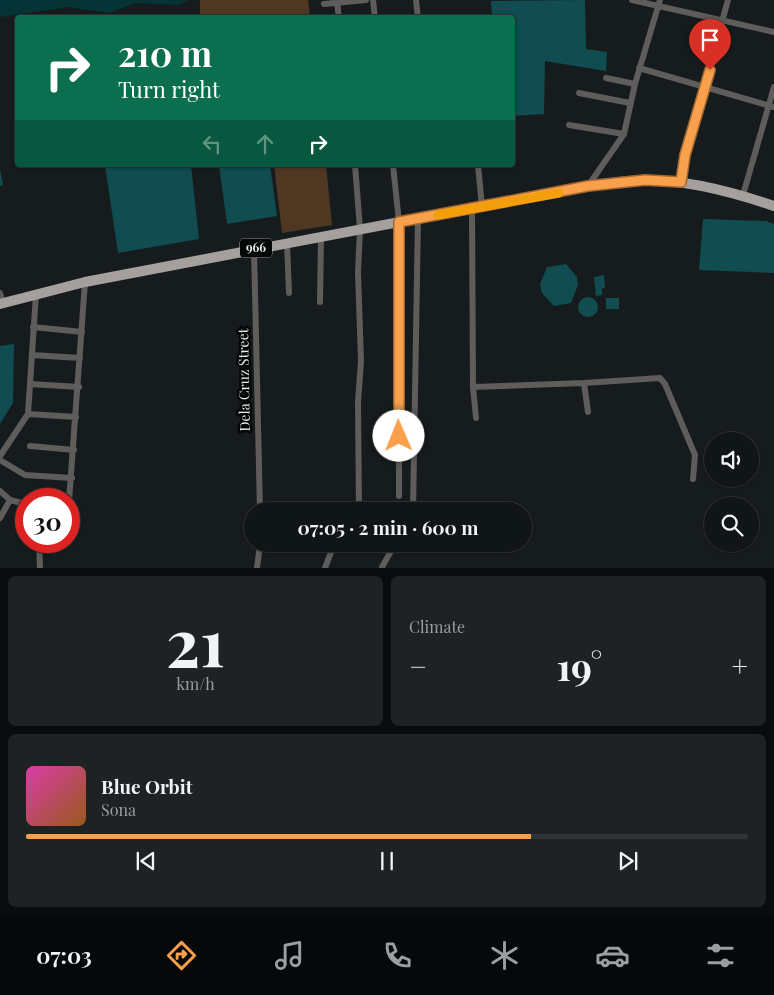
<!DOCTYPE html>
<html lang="en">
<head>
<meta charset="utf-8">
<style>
  :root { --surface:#101516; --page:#1e2223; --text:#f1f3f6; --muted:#9c9fa1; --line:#303435; --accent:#f9a04c }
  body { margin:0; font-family:"Playfair Display",serif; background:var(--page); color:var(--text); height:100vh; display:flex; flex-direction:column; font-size:19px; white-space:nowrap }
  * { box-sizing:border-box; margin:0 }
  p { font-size:16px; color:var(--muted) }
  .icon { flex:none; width:28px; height:28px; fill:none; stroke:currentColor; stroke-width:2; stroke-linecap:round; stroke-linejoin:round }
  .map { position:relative; height:568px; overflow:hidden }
  .sheet { display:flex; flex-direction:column; gap:8px; padding:8px; background:#090c0c; flex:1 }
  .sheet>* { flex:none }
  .guide { position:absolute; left:15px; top:15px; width:500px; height:152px; border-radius:5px; box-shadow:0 1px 4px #0004,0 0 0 1px var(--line); background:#0b6e4f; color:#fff; overflow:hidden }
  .buttons { position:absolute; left:704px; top:432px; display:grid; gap:10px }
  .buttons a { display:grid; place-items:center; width:55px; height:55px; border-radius:50%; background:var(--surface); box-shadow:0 1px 4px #0004,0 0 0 1px var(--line); font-size:25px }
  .speed { position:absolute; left:15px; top:488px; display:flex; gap:10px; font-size:25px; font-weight:700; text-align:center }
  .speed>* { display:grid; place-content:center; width:65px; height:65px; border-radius:50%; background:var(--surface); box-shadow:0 1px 4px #0004,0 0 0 1px var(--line); line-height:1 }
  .speed .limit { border:8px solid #d22; background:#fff; color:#111 }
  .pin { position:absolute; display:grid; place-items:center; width:42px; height:42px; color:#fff; margin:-51px -21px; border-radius:50% 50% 50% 0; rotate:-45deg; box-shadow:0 0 5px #0007 }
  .pin .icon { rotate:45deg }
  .me { position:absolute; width:55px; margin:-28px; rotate:359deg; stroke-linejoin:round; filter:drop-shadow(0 0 4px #0008) }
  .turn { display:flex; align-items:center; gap:18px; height:105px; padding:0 20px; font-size:22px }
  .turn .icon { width:65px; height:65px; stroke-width:2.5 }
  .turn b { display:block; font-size:35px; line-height:42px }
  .lanes { display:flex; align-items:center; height:48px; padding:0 20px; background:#0003; justify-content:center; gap:25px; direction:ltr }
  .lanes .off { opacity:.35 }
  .big { font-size:38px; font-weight:700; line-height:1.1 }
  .sheet .tile { flex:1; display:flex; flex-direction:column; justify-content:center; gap:8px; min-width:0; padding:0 18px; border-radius:8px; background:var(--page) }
  .sheet .dial { align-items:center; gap:0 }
  .dial b { font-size:65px; line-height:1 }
  .song { display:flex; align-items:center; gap:15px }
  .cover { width:60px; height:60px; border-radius:8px; background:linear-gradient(135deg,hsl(320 70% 55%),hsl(30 70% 35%)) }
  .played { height:5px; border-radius:2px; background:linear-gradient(90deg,var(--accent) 70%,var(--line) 70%) }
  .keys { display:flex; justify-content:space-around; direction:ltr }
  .heat { display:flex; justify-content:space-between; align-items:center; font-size:28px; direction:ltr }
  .sheet .tiles { flex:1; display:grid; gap:8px; grid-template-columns:1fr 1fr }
  .tile:last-child { grid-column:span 2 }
  .trip { position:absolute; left:244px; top:502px; width:288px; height:50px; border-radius:25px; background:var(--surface); box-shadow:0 1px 4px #0004,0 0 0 1px var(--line); font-weight:700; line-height:50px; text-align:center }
  .menu { display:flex; height:80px; justify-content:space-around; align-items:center; background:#060809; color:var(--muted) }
  .menu .icon { width:35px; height:35px }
  .menu .on { color:var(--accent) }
  .menu b { font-size:22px; color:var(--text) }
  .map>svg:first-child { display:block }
  .green { fill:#503722 }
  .water { fill:#053336 }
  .building { fill:#104c50 }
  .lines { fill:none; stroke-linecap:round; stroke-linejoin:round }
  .street { stroke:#5f5d5b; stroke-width:6 }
  .primary { stroke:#a5a09d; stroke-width:10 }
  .route-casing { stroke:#a26831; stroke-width:12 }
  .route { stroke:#f9a04c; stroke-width:9 }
  .slow { stroke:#f59e0b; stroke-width:9 }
  .labels { text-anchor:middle; stroke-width:5; stroke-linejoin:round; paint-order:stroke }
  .shield { fill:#050606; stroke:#a4a7a8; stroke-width:1 }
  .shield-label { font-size:12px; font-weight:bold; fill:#e8eced }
  .street-label { font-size:14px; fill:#e8eced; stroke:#050606 }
</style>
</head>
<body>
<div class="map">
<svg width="774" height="568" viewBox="0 0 774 568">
  <rect width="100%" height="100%" fill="#161c1d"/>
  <!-- green -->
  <path class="green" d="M 200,0 L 308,0 L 310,17 L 257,17 L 257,14 L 200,17 Z
    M 274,165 L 326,165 L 332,225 L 282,233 Z"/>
  <!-- water -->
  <path class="water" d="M 0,0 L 189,0 L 178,5 L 136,3 L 109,13 L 68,7 L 2,17 L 0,16 Z"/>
  <!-- building -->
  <path class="building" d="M 585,0 L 586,49 L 607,52 L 606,71 L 545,61 L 544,114 L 512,116 L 512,18 L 492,18 L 491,1 Z
    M 105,165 L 191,165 L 199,239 L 118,253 Z
    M 219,165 L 270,165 L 277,216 L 227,224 Z
    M 0,169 L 3,185 L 0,186 Z
    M 703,219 L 766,221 L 774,224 L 774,273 L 699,270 Z
    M 566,264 L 577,277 L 578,285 L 571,303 L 554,306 L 542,293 L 540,284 L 547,267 Z
    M 604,275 L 605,288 L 602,288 L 602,295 L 596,296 L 594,277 Z
    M578 307a10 10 0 1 1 20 0a10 10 0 1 1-20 0Z
    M 606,298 L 619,298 L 619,309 L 606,309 Z
    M 14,344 L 13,403 L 0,424 L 0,346 Z"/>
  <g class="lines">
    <!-- street -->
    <path class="street" d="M 373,0 L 375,18
      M 416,0 L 418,18
      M 632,0 L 774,32
      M 337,2 L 339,18
      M 324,4 L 366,0
      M 639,68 L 774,107
      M 606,78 L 635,84
      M 579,93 L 630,103
      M 569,125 L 624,134
      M 355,165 L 360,229 L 358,272 L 361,361 L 358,402 L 359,511
      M 393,165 L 399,222 L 399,496
      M 478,165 L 482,207
      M 681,182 L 685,155 L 728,0
      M 588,186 L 624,134 L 635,84 L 660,0
      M 743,195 L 774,87
      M 472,209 L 473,387 L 476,418
      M 287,243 L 289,293
      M 254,249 L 260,511
      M 0,293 L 3,303
      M 320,302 L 321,236
      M 33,327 L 82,332
      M 32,355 L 80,358
      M 584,383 L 588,412
      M 30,384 L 79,387
      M 473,387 L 584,383 L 660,378 L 665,384 L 695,455 L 693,479
      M 28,414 L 76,417
      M 30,446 L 74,450
      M 0,456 L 28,414 L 36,294
      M 0,460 L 25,475 L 72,478
      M 0,491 L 10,500 L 26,504
      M 69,501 L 85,282
      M 413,511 L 418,218
      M 0,518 L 10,500
      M 39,541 L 40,568
      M 382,567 L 395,544
      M 257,568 L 260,544
      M 325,568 L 334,544"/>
    <!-- primary -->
    <path class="primary" d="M 0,304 L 85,282 L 588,186 C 607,184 627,180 646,180 C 689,180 733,192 774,206"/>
  </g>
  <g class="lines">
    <defs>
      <path id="route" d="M 399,436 L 399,222 L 588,186 L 645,180 L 681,182 L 685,155 L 710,70"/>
    </defs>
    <!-- route casing -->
    <use href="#route" class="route-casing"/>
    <!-- route -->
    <use href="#route" class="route"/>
    <!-- slow -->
    <path class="slow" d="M 438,215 L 559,193"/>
  </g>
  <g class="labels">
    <!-- shield labels -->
    <rect class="shield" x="240" y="238.5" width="32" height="19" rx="4"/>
    <g class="shield-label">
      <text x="256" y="252">966</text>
    </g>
    <!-- street labels -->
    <g class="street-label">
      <text transform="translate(244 380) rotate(-91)" y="5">Dela Cruz Street</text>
    </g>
  </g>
</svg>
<div class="buttons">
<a><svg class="icon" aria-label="sound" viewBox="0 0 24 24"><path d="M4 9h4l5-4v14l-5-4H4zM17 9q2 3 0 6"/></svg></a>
<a><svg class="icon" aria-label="search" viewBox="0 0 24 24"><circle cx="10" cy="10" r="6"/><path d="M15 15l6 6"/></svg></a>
</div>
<div class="speed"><div class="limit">30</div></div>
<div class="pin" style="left:710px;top:70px;background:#d93025"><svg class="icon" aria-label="arrive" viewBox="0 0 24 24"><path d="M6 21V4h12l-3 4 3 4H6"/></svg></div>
<svg class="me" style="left:399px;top:436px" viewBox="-20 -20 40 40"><circle r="19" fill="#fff"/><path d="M0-13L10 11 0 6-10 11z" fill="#f9a04c"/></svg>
<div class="trip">07:05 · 2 min · 600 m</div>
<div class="guide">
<div class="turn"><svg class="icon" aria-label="right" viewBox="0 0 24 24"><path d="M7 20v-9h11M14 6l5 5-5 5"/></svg><div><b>210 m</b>Turn right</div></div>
<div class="lanes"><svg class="icon off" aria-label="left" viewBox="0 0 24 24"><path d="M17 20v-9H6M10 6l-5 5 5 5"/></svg><svg class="icon off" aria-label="ahead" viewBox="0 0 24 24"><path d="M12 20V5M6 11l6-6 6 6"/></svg><svg class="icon" aria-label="right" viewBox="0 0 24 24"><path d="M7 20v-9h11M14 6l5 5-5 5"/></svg></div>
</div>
</div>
<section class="sheet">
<div class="tiles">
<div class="tile dial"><b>21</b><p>km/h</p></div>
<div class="tile"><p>Climate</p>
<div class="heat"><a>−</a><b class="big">19°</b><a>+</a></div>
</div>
<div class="tile">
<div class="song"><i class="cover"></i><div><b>Blue Orbit</b><p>Sona</p></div></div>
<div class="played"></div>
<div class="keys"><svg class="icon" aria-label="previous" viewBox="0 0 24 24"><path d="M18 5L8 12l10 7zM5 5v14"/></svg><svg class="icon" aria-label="pause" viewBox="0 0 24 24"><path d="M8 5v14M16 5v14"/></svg><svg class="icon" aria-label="next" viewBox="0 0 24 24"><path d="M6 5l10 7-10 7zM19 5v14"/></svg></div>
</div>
</div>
</section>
<nav class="menu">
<b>07:03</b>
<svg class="icon on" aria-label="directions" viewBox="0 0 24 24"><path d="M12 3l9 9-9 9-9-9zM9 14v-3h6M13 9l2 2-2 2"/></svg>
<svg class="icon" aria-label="music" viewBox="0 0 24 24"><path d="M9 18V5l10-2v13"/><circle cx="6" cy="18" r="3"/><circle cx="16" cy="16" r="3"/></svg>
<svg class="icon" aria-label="phone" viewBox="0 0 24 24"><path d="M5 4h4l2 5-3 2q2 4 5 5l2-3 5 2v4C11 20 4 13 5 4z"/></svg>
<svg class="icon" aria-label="climate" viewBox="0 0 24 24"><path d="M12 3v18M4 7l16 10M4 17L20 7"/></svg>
<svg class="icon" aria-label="car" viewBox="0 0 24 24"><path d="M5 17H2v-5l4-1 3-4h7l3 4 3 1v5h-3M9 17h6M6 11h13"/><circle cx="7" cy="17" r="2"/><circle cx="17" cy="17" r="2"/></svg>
<svg class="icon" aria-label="filters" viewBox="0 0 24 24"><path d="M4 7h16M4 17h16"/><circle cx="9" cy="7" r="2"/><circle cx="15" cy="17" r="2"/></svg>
</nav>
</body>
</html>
